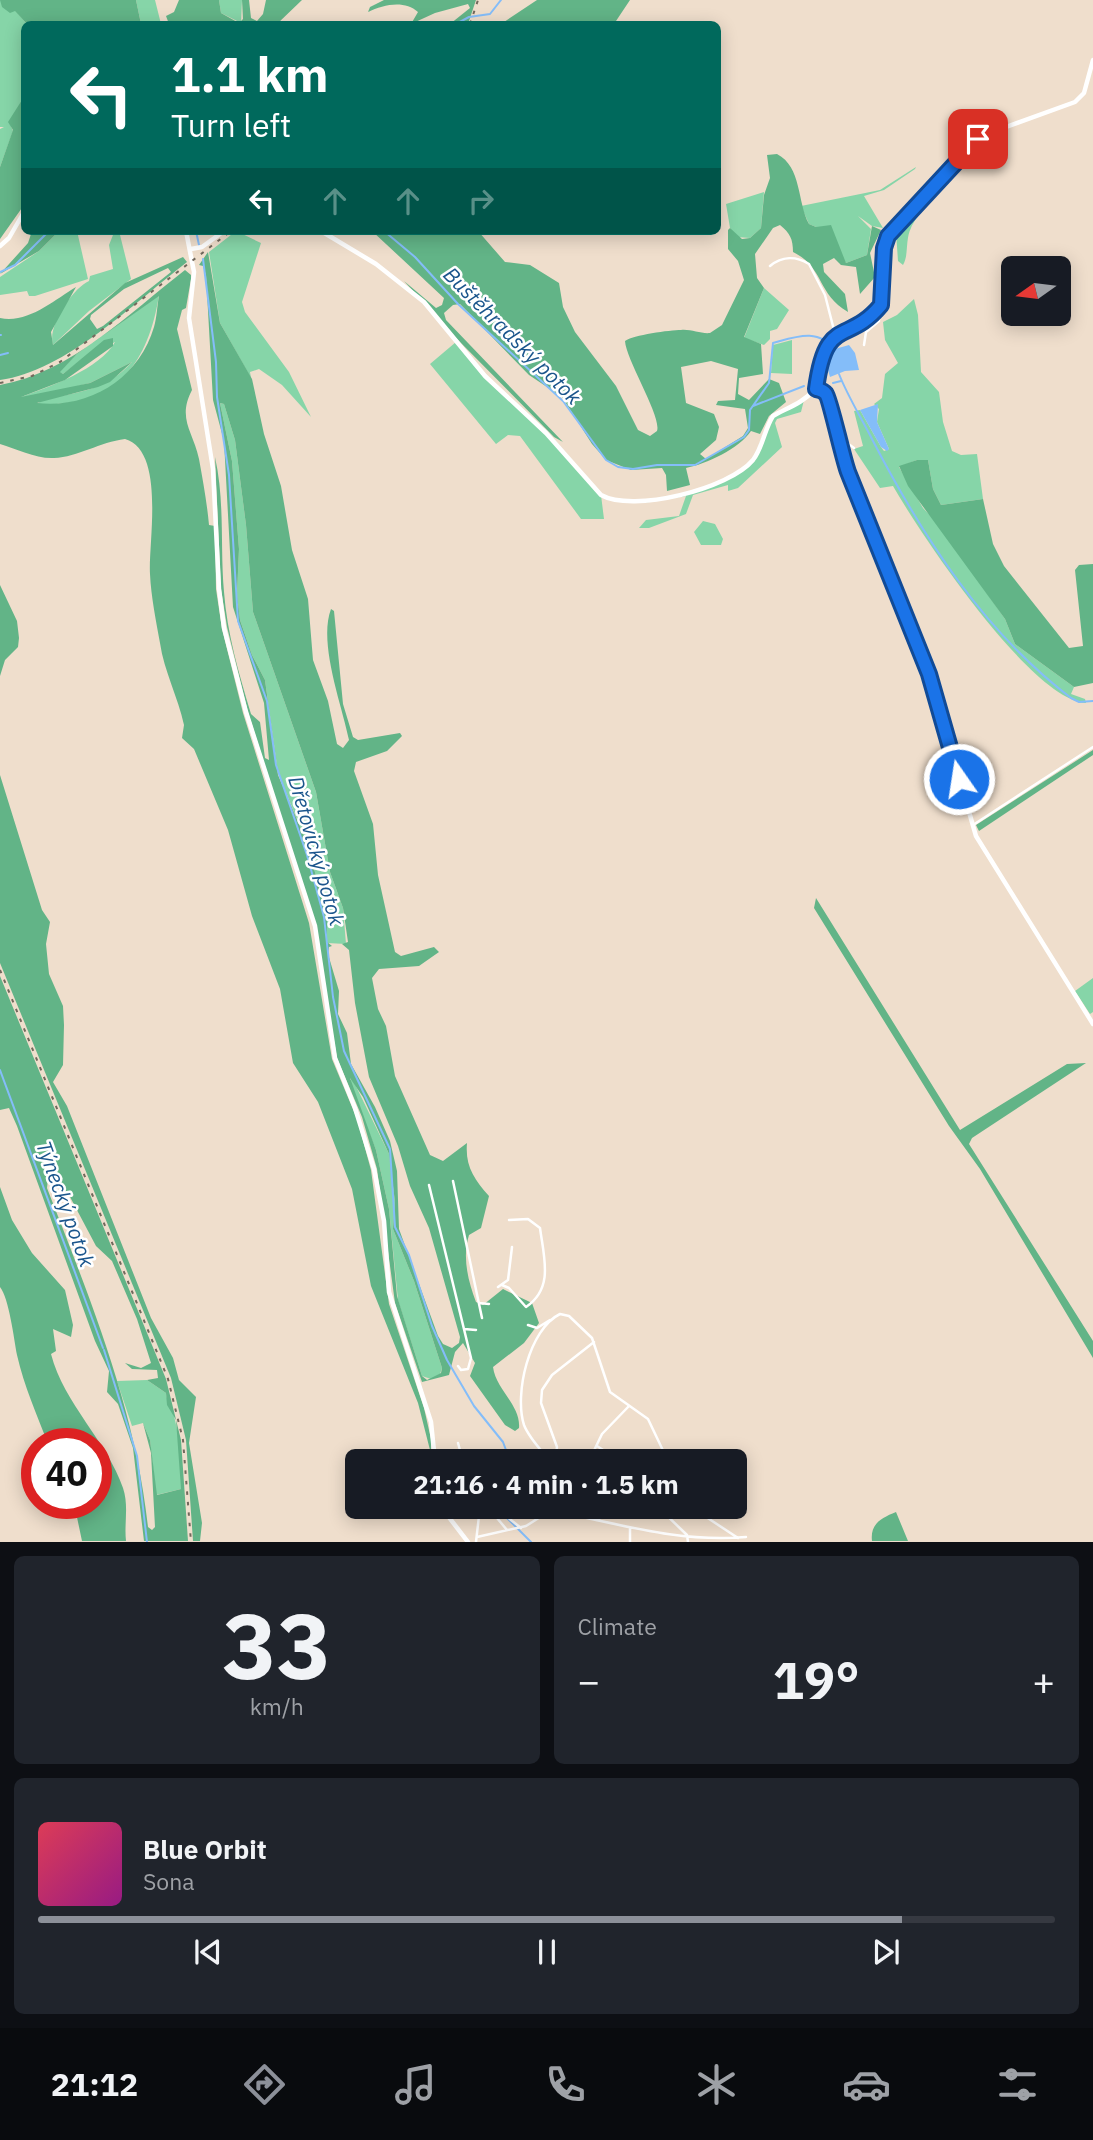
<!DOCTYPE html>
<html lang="en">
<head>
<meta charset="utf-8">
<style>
  :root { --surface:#171b24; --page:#20242c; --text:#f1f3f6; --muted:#9ea1a6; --line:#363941; --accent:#8c9099 }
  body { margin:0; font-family:"IBM Plex Sans",sans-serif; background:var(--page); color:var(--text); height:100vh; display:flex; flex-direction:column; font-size:26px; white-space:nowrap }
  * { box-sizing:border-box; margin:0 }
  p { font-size:23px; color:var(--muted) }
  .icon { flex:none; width:38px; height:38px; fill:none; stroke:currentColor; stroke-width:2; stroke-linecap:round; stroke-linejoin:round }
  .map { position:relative; height:1542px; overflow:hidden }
  .details { display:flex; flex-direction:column; gap:14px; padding:14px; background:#0d0f14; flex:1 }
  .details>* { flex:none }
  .guide { position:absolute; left:21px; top:21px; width:700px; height:214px; border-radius:10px; box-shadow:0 4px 18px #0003; background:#00695c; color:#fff; overflow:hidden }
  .needle { width:46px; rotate:256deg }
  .fabs { position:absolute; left:1001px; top:256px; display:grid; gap:14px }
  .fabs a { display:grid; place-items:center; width:70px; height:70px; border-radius:10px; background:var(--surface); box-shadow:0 4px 18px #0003; font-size:35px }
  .speed { position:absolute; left:21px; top:1428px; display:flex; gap:14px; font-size:35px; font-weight:700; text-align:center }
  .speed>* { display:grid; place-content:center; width:91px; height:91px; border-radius:50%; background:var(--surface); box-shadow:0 4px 18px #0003; line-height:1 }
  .speed .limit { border:10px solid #d22; background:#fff; color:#111 }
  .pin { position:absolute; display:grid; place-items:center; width:60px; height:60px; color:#fff; margin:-30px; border-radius:14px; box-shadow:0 4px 10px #0006 }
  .me { position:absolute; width:77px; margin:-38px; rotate:347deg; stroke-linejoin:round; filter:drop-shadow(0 0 5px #0008) }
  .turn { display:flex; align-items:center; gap:24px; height:147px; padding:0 35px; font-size:32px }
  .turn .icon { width:91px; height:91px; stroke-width:2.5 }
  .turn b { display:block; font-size:49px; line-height:60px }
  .lanes { display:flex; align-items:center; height:66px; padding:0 35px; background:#0003; justify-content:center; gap:35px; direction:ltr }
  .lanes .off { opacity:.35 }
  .big { font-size:52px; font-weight:800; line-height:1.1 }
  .details .tile { flex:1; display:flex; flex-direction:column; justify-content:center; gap:10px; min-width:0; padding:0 24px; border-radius:10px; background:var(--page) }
  .details .dial { align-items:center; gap:0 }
  .dial b { font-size:91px; line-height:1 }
  .song { display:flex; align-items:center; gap:21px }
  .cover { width:84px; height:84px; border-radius:10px; background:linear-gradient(135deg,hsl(350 70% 55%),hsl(310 70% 35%)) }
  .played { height:7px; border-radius:4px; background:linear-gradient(90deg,var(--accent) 85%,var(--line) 85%) }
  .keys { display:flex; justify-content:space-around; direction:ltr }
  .heat { display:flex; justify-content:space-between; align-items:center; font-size:38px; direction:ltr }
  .details .tiles { flex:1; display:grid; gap:14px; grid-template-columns:1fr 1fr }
  .tile:last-child { grid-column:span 2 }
  .trip { position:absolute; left:345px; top:1449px; width:402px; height:70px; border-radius:10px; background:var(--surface); box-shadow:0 4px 18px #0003; font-weight:800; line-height:70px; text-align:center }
  .tab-bar { display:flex; height:112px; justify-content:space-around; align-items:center; background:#090b0e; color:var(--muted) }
  .tab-bar .icon { width:49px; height:49px }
  .tab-bar .current { color:var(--accent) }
  .tab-bar b { font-size:32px; color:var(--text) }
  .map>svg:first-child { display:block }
  .green { fill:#86d5a8 }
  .forest { fill:#62b487; fill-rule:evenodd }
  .water { fill:#84bdf9 }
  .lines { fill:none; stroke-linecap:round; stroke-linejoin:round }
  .stream { stroke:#84bdf9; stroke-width:2 }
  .street { stroke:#fff; stroke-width:2.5 }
  .secondary { stroke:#fff; stroke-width:4.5 }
  .rail { stroke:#72685c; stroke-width:2; stroke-dasharray:3.5 7; stroke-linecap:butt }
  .route-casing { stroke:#114b97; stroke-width:18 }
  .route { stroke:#1a73e8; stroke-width:12 }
  .labels { text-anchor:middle; stroke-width:5; stroke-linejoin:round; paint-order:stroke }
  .water-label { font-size:21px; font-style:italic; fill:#1a558c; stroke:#fff }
</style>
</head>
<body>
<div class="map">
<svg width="1093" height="1542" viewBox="0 0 1093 1542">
  <rect width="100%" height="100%" fill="#efdecc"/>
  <!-- green -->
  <path class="green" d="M 0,0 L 6,0 L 27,24 L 24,24 L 24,120 L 11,126 L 13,131 L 0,167 L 0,129 L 4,127 L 0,127 Z
    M 136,0 L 155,0 L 161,24 L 141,24 Z
    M 219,0 L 242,0 L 241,23 L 221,13 Z
    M 1000,130 L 1002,132 C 980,141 921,206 911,228 C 905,240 909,255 903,265 L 898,261 L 896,232 L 904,221 L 976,143 Z
    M 916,167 L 915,169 L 884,190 L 864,196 L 883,228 L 872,226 L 858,216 L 871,229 L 867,255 L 846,263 L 816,227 L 809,224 L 801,206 L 880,190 Z
    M 764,192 L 761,228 L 750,238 L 736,237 L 730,228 L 726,204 Z
    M 59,231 L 77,231 L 88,279 L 35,296 L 29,296 L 27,291 L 0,295 L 0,277 L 39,251 Z
    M 107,231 L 119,231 L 131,279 L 89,311 L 53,345 C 47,326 73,288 89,281 L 90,276 L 113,269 L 109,245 L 113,235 Z
    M 236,231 L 261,243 L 242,302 L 245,312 L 289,372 L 311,417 L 282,385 L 259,369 L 250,372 L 251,378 L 220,323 L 209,252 Z
    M 764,288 L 789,310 L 777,329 L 770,331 L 770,339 L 764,345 L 744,338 Z
    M 159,295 C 148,365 115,408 37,404 L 44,399 C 78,393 108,389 132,362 L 90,383 L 26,399 L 21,397 C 49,387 100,369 115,342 L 81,360 L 63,374 L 59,372 L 77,354 Z
    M 914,299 L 918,315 L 921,372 L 939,392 L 943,422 L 952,451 L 961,455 L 977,454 L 983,499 L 941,505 L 933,489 L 928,460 L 917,460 L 899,467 L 923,508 L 940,526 L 1005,619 L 1015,644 L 1074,687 L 1071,694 L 1085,699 L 1086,703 C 1032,701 921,535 893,486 L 880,488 L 854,449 L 863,446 L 854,411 L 860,410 L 881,447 L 884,451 L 889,449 L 877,422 L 879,409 L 874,404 L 882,398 L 885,374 L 898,363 L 885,340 L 883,322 L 897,315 Z
    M 792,340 L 792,374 L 771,373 L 773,345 Z
    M 456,342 L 485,376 L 546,433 L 601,495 L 604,519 L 581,519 L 520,436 L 508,435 L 496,444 L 430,364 Z
    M 804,400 L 801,412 L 777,419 L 775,423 L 782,447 L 738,488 L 728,491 L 728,485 L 693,495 L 686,514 L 649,528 L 639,528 L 646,520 L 679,516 L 686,496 L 643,503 L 612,501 C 648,503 732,491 753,458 C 761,446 763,424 775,415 C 783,409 794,405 804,400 Z
    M 220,403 L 224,404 L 235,440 L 246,525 L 253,612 L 316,792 L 330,872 L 343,908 L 346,944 L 327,943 L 327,919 L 318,882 L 304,836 L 278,773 L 265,680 L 252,655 L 240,620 L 237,594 L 239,549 L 232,461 Z
    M 703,521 L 715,524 L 723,539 L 721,545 L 701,545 L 694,532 Z
    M 1093,978 L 1093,1012 L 1090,1014 L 1075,991 Z
    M 352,1078 L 389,1154 L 395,1202 L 393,1229 L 414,1281 L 442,1368 L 440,1374 L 431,1379 L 422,1376 L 398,1300 L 389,1209 L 376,1150 L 349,1082 Z
    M 147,1380 L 166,1393 C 167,1404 173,1409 175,1420 C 180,1441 181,1467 181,1489 L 156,1495 L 150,1440 L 143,1423 L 132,1426 L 117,1381 Z"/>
  <!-- forest -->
  <path class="forest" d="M 0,0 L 136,0 L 141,24 L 27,24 L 15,11 L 10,13 L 2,7 Z
    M 179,0 L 219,0 L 221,13 L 239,23 L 243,19 L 242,0 L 249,0 L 251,18 L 257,21 L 263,14 L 266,0 L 302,0 L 277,24 L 169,24 L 166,16 L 174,12 Z
    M 384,0 L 476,0 L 468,24 L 450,24 L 470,8 L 468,4 L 435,13 L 411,24 L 418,12 C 405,0 384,4 368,12 L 370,7 Z
    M 537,0 L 630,0 L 614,24 L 501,24 Z
    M 22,100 L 24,205 L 0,239 L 0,167 L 13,130 L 8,122 Z
    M 777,154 C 802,167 797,202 809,224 L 816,227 L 831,225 L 846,263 L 867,255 L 872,226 L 881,230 L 870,253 L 875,277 L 860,294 L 856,267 L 841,265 L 834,258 L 823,264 L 824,272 L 845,294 L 848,312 C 816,293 825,268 793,252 C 793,239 790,233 780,225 L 773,228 L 755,254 L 757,278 L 764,288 L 744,337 L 761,344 L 763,374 L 739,378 L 738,394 L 749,400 L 769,379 L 779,383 L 786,402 L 769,416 L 760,434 L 751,431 C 739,449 706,464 686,468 L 690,485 L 667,491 L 666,475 L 662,468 L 631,470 L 606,460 L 592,444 L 562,397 L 529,375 L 460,304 L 453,305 L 444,313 L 446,320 L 563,442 L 554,437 L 458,340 L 404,281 L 436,308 L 442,305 L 444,298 L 372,231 L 478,231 L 505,262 L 530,265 L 559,283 L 563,307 L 575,332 L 616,386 L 638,430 L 650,436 L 657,431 C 662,417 626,360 625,341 C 633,335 670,330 681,330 C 691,329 701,334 710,333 L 722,325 L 744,280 L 738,261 L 728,249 L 728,230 L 730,228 L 742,239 L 750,238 L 761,228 L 764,195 L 770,178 L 767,155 ZM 711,361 L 738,369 L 735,400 L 718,401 L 716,405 L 745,409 L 748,428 L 743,436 L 706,459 L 700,454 L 716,440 L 719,427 L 714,414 L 686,403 L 681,367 Z
    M 32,231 L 59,231 L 39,251 L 0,274 L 28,243 Z
    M 208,252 L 220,323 L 252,379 L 264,434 L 281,486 L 292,550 L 308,599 L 313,660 L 328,701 L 337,744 L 343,748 L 349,740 C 342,705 318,643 331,609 L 334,611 L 343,704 L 353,737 L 358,740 L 400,733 L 402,736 L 387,751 L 356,762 L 354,771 L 373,824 L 378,875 L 395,952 L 401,956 L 434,947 L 439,952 L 419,966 L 379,969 L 372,978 L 378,1009 L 386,1026 L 395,1076 L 430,1155 L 443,1161 L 467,1143 C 465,1166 474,1179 489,1196 L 481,1228 L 469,1235 C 462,1257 468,1281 476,1302 L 483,1305 L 503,1289 L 532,1303 L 539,1323 L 524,1343 L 493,1367 C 496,1390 521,1405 519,1428 L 515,1431 L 505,1425 L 470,1376 L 475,1363 L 463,1343 L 455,1352 L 449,1375 L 422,1382 L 395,1303 L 377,1169 L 362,1117 L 337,1058 L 314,921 L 248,712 L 227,627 L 221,589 L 215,457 C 225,502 220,547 224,592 C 227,633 239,674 251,714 L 260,722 L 265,758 L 269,760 L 264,703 L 233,607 L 224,441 L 213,400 L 206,275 L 203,266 L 199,265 ZM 220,403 L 224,404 L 235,440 L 246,525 L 253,612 L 316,792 L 330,872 L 343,908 L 348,942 L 342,944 L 349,950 L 355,1003 L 369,1077 L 398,1146 L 410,1186 L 429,1228 L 460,1337 L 459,1343 L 452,1348 L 443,1344 L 438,1336 L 399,1229 L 397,1171 L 390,1141 L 375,1107 L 351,1064 L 347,1033 L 338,1014 L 339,991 L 328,954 L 329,947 L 332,946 L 327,942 L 327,919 L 318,882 L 304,836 L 278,775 L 265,680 L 252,655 L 240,620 L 237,594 L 239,549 L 232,461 ZM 350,1078 L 363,1097 L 389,1154 L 395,1202 L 393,1229 L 414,1281 L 442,1368 L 441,1373 L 427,1380 L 422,1376 L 397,1296 L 389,1209 L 376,1150 Z
    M 183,257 L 187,262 C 134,303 66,371 0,380 L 0,318 C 28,324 54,300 76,287 L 51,332 L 53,345 L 125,283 ZM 168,268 L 171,272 L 103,326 L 97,329 L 90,319 L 91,315 L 124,289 Z
    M 185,270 L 191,275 L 191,279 L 186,308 L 182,310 L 177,329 L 192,390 C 177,419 193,431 199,459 C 203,481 207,503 209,525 L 215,526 L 216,589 L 222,629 L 243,713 L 309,923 L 332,1059 L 357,1119 L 371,1170 L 389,1304 L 424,1408 L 431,1439 L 431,1461 L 424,1461 L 430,1450 L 418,1403 L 371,1286 L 352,1189 L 318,1102 L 293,1063 L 280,989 L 252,916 L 228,830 L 194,749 L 182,738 L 184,725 C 178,697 164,671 160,643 C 156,621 151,596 150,574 C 148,543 166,451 125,439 C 100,442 78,457 54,458 C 36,459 17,449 0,444 L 0,385 C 72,372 128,314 185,270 ZM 159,296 C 157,306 157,317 154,327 C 139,378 90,409 37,403 L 98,387 L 110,382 L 132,362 L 90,383 L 21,397 L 65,380 L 113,346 L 113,338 L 104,340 L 63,374 L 60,372 L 77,354 Z
    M 917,460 L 928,460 L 933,489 L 941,505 L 983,499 L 993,544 L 1004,566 L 1069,648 L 1083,646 L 1075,570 L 1079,565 L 1093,564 L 1093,683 L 1074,687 L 1015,644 L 1005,619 L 908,486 L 899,466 Z
    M 0,585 L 17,621 L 19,638 L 18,647 L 5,660 L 0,676 Z
    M 1093,750 L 1093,755 L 979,831 L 976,825 Z
    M 0,775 L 42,910 L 50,922 L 46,944 L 49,974 L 63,1006 L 64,1025 L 63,1065 L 53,1082 L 67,1106 L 151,1318 L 173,1358 L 179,1380 L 196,1397 L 189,1443 L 202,1523 L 200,1541 L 193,1541 L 186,1440 L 171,1378 L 0,963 Z
    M 816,898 L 960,1130 L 1067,1064 L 1086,1063 L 972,1138 L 969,1144 L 1093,1341 L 1093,1358 L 980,1169 L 949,1126 L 814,908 Z
    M 0,976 L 166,1379 L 181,1440 L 188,1541 L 144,1541 L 133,1448 L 118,1404 L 107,1392 L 109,1371 L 95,1341 L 17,1126 L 9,1108 L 0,1110 ZM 48,1179 L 69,1195 L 96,1246 L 112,1261 L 137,1319 L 151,1363 L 141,1368 L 125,1363 L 132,1369 L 157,1370 L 158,1378 L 147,1380 L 166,1393 L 167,1405 L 176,1420 L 181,1489 L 157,1495 L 150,1440 L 143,1423 L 151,1453 L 155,1527 L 152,1530 L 148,1527 C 135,1407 90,1299 47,1188 Z
    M 0,1187 L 12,1220 L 32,1253 L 65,1290 L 73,1325 L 71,1337 L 53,1329 L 56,1351 L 51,1354 C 64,1404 107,1441 123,1488 C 129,1506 124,1523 126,1541 L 82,1541 L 74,1503 L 96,1503 L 96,1444 L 48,1444 C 37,1415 24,1386 17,1355 C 14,1339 9,1298 0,1287 Z
    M 896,1512 L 908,1541 L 872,1541 C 870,1524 881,1518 896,1512 Z"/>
  <!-- water -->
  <path class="water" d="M 849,345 L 855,353 L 859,370 L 845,371 L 830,377 L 825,360 L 828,351 Z
    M 878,404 L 877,422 L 889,449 L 887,451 L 881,447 L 860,410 Z"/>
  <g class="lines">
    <!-- stream -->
    <path class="stream" d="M 456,24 L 469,17 L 490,14 L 501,0
      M 196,231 L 199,245
      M 384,231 L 415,257 L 458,304 L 563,401 L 606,460 L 618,467 L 633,469 L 657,465 L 695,465 L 744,437 L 749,430 L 750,410 L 769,383 L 773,343 C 795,337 820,327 834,351
      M 203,259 L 216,362 L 217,397 L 229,475 L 238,621 L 267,701 L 276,765 L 307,855 L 324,917 L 333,997 L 344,1051 L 390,1149 L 395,1227 L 409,1255 L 432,1326 L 447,1360 L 474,1406 L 503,1442 L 510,1461
      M 0,272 L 15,265 L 49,231
      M 0,335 L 1,335
      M 0,355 L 8,353
      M 839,374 C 848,397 862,419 873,441 C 923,537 984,632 1071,698 L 1079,702 L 1093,701
      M 833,383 L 841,381
      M 753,406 L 804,386
      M 0,1070 L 103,1348
      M 104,1350 L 137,1456 L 147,1542
      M 502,1507 L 505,1516 L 531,1542"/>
    <!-- street -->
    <path class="street" d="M 770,266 C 782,256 796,256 809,264 L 825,295 L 835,334
      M 864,345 L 866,332 L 879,321 L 878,310
      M 835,434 L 854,448
      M 973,825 L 1093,747
      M 453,1181 L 482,1318
      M 429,1185 L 471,1358 L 468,1369 L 461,1370 L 458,1366
      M 502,1285 L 509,1288 L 526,1307 C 554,1288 544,1258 540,1228 L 528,1219 L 509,1220
      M 498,1287 L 508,1280 L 512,1247
      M 479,1303 L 489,1304
      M 528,1325 L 537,1328 L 550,1320
      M 464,1329 L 476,1330
      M 458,1443 L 463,1461
      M 597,1446 L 620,1461
      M 550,1461 C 541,1450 529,1438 524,1425 C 514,1394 529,1329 560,1314 L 569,1316 L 592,1338 L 610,1392 L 648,1419 L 668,1461
      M 555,1461 L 557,1447 L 541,1403 L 542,1390 L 552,1375 L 594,1342
      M 589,1461 L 602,1434 L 629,1406
      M 480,1507 L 492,1512 L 507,1530
      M 504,1507 L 506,1516 L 521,1528
      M 574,1507 L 582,1517 C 637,1529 690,1542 746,1537
      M 658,1507 L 687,1535 L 688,1542
      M 691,1507 L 738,1538
      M 599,1520 L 601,1507
      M 477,1537 L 526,1526 L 556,1507
      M 476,1542 L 480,1507
      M 630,1542 L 630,1528"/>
    <!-- secondary -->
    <path class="secondary" d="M 186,231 L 194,272 L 189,318 L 213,469 L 219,589 L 224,628 L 246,712 L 315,926 L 335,1058 L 355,1108 L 374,1169 L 384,1221 L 389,1292 L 431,1422 L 435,1461
      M 321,231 L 376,264 L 424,302 L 485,376 L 546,433 L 601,495 C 633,513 729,489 753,460 C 763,447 764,430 773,416 C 787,408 803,403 814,390 C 824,377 819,352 831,338 C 844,323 868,321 881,305 L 884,249 L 888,236 L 984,135 L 1075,102 L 1084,93 L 1093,60
      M 0,246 L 9,238 L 24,212
      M 191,249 L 202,247 L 224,231
      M 816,389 L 827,396 L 848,472 L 929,674 L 976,836 L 1093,1024
      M 441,1507 L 468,1542"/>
    <!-- rail -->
    <path class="rail" d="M 470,24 L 478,0
      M 0,383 L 32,376 L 60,362 L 231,231
      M 0,970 L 168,1379 L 183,1440 L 191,1542"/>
  </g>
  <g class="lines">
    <defs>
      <path id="route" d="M 959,779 L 929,674 L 848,472 C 843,459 830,399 826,394 C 823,390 820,390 816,389 C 826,314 847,346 881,305 L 884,248 L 888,236 L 978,139"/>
    </defs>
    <!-- route casing -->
    <use href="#route" class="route-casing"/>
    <!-- route -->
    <use href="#route" class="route"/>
  </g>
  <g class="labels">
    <!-- water labels -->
    <g class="water-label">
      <text transform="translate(512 336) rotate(45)" y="7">Buštěhradský potok</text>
      <text transform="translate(316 851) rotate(74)" y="7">Dřetovický potok</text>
      <text transform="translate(65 1204) rotate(70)" y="7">Týnecký potok</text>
    </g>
  </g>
</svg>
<div class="fabs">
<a><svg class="needle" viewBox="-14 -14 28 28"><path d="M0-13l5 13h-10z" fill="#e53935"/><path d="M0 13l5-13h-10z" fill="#9ea1a6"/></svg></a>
</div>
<div class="speed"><div class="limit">40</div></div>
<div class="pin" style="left:978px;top:139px;background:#d93025"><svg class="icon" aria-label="arrive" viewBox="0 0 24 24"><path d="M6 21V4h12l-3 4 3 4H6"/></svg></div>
<svg class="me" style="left:959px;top:779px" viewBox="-20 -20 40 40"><circle r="17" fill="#1a73e8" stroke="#fff" stroke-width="3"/><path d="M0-11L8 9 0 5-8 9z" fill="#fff"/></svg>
<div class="trip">21:16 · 4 min · 1.5 km</div>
<div class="guide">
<div class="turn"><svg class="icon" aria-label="left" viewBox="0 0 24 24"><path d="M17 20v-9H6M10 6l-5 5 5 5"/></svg><div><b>1.1 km</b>Turn left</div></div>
<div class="lanes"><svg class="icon" aria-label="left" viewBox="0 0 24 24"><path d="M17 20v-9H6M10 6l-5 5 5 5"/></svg><svg class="icon off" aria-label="ahead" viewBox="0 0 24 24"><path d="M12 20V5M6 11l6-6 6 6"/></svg><svg class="icon off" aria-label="ahead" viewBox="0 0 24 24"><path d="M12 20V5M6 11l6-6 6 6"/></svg><svg class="icon off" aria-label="right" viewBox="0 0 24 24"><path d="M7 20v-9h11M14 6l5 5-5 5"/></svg></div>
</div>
</div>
<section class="details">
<div class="tiles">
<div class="tile dial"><b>33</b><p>km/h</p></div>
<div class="tile"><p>Climate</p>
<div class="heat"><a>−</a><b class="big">19°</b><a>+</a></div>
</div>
<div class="tile">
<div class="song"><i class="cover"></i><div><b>Blue Orbit</b><p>Sona</p></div></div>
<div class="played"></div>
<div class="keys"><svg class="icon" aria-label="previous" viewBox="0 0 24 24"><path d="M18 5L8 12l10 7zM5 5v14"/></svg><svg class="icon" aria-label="pause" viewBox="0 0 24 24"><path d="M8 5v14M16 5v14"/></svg><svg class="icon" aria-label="next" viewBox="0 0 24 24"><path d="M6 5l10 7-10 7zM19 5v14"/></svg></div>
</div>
</div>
</section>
<nav class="tab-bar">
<b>21:12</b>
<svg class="icon current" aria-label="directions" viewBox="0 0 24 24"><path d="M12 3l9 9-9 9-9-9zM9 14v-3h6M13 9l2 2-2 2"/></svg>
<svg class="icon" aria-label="music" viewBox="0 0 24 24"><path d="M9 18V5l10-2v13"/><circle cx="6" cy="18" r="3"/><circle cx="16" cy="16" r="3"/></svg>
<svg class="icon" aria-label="phone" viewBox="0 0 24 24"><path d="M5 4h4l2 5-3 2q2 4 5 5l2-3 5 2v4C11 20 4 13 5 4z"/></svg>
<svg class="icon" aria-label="climate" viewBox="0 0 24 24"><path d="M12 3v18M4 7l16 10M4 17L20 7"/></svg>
<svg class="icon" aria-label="car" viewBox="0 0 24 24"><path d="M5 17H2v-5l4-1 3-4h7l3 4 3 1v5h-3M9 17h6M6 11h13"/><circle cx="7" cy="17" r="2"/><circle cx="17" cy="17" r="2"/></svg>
<svg class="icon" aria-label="filters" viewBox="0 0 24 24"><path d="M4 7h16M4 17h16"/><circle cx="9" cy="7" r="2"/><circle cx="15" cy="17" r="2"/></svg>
</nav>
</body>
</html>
